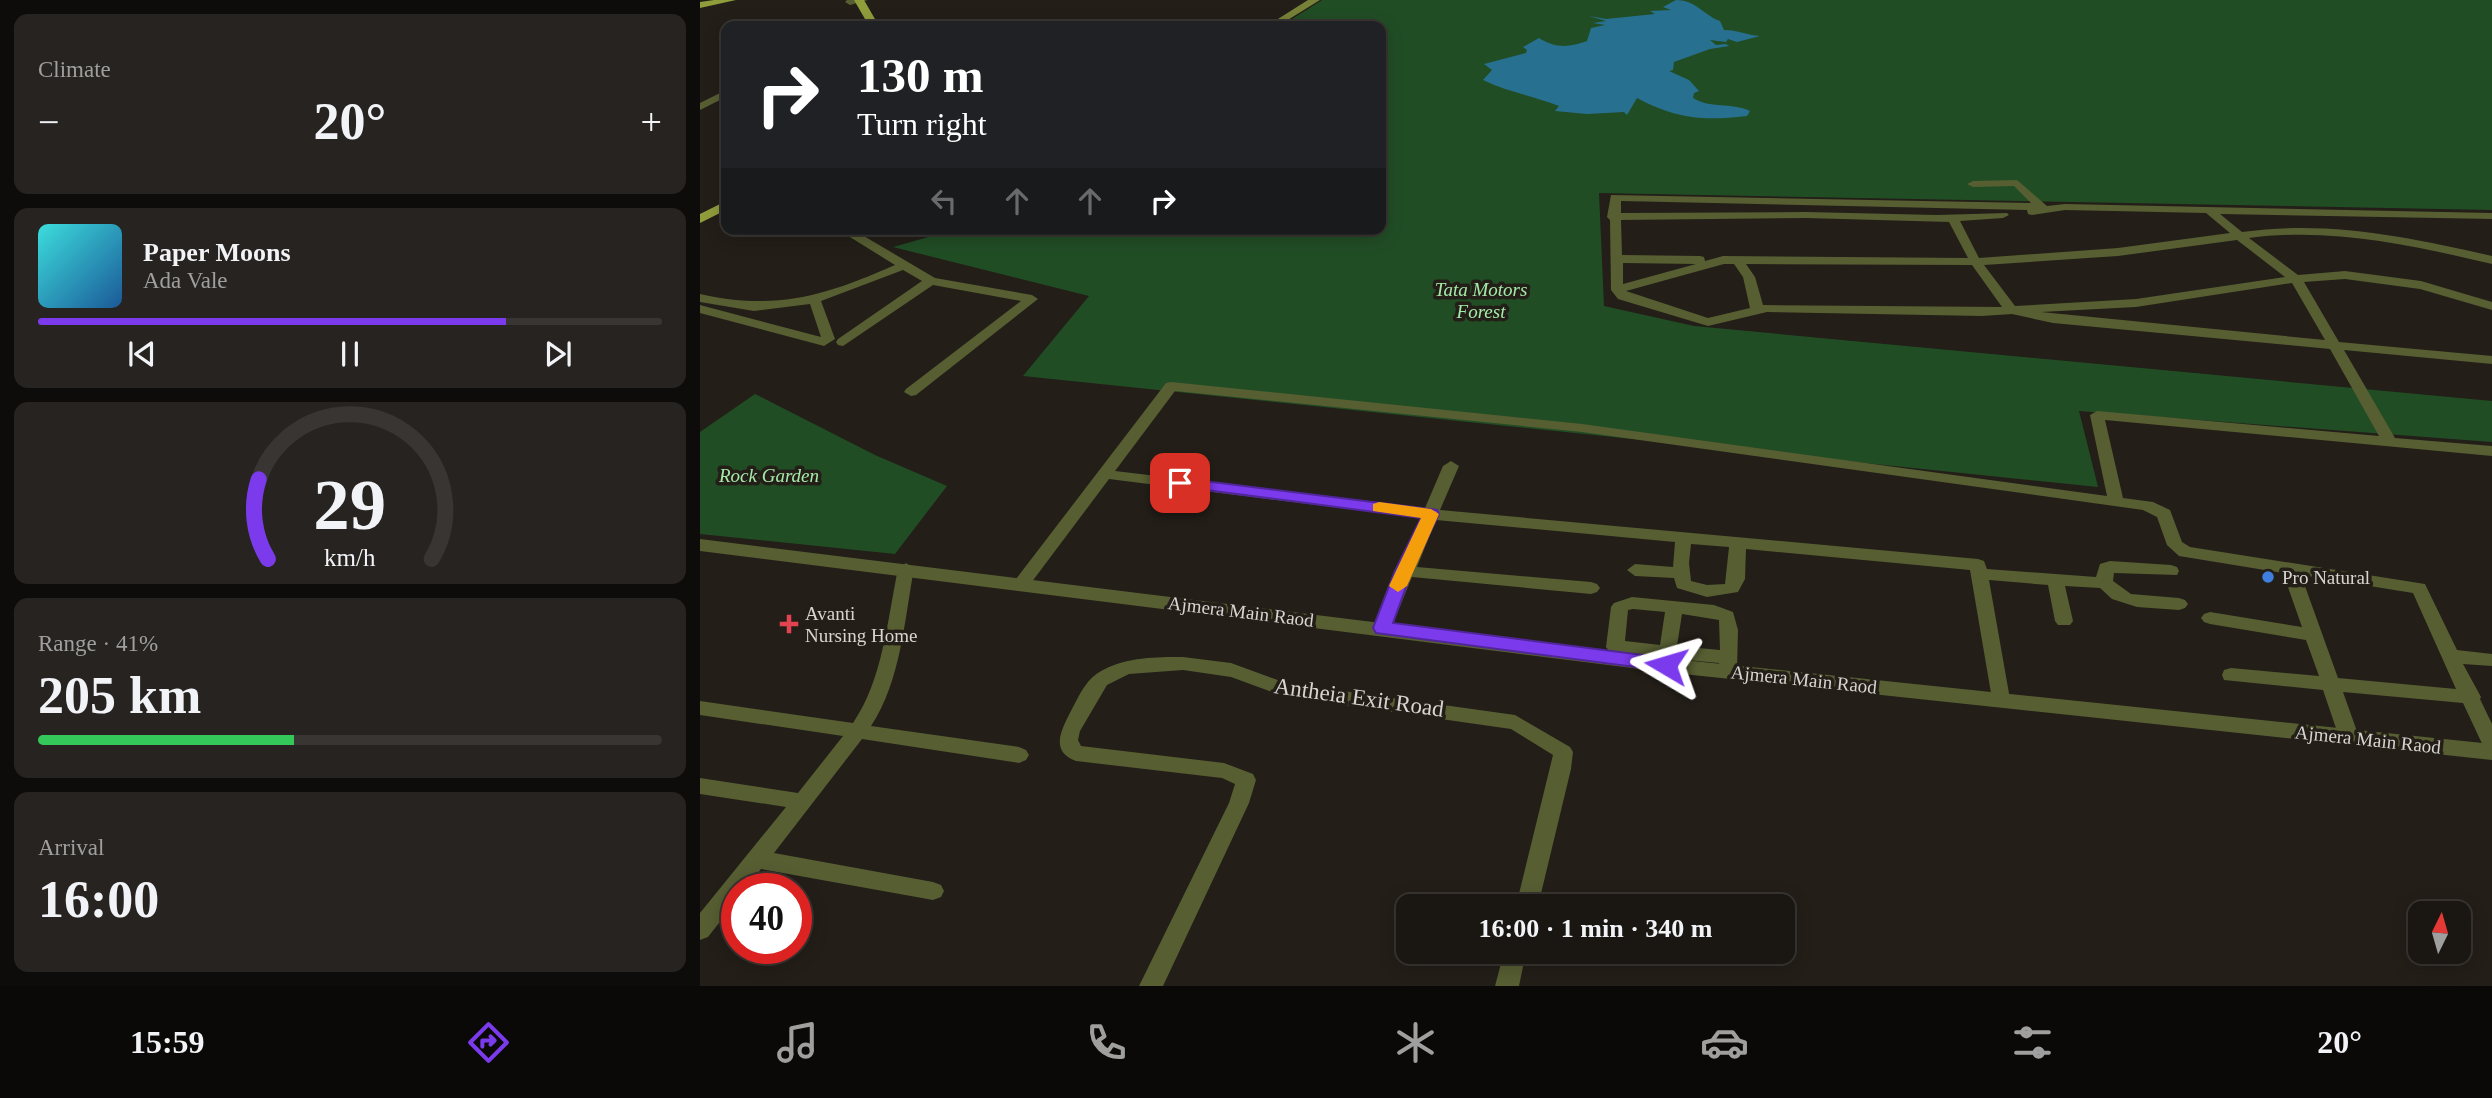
<!DOCTYPE html>
<html lang="en">
<head>
<meta charset="utf-8">
<style>
  :root { --surface:#1a1612; --page:#272320; --text:#f1f3f6; --muted:#9f9f9f; --line:#383532; --accent:#7c3aed }
  body { margin:0; font-family:"Times New Roman",serif; background:var(--page); color:var(--text); height:100vh; display:flex; flex-direction:column; font-size:26px; white-space:nowrap }
  * { box-sizing:border-box; margin:0 }
  p { font-size:23px; color:var(--muted) }
  .icon { flex:none; width:38px; height:38px; fill:none; stroke:currentColor; stroke-width:2; stroke-linecap:round; stroke-linejoin:round }
  .map { position:relative; flex:1; overflow:hidden }
  .drawer { display:flex; flex-direction:column; gap:14px; padding:14px; background:#0e0c0a; width:700px }
  .drawer>* { flex:none }
  .banner { position:absolute; left:21px; top:21px; width:665px; height:214px; border-radius:14px; box-shadow:0 4px 18px #0003,0 0 0 2px var(--line); background:#202124; color:#fff; overflow:hidden }
  .needle { width:46px; rotate:5deg }
  .buttons { position:absolute; left:1708px; top:901px; display:grid; gap:14px }
  .buttons a { display:grid; place-items:center; width:63px; height:63px; border-radius:14px; background:var(--surface); box-shadow:0 4px 18px #0003,0 0 0 2px var(--line); font-size:35px }
  .speed { position:absolute; left:21px; top:873px; display:flex; gap:14px; font-size:35px; font-weight:700; text-align:center }
  .speed>* { display:grid; place-content:center; width:91px; height:91px; border-radius:50%; background:var(--surface); box-shadow:0 4px 18px #0003,0 0 0 2px var(--line); line-height:1 }
  .speed .limit { border:10px solid #d22; background:#fff; color:#111 }
  .pin { position:absolute; display:grid; place-items:center; width:60px; height:60px; color:#fff; margin:-30px; border-radius:14px; box-shadow:0 4px 10px #0006 }
  .me { position:absolute; width:77px; margin:-38px; rotate:277deg; stroke-linejoin:round; filter:drop-shadow(0 0 5px #0008) }
  .turn { display:flex; align-items:center; gap:24px; height:147px; padding:0 21px; font-size:32px }
  .turn .icon { width:91px; height:91px; stroke-width:2.5 }
  .turn b { display:block; font-size:49px; line-height:60px }
  .lanes { display:flex; align-items:center; height:66px; padding:0 21px; background:#0003; justify-content:center; gap:35px; direction:ltr }
  .lanes .off { opacity:.35 }
  .big { font-size:52px; font-weight:800; line-height:1.1 }
  .drawer .widget { flex:1; display:flex; flex-direction:column; justify-content:center; gap:10px; min-width:0; padding:0 24px; border-radius:14px; background:var(--page) }
  .drawer .dial { align-items:center; gap:0 }
  .dial svg { height:182px; overflow:visible; fill:none; stroke:var(--line); stroke-width:7; stroke-linecap:round; text-anchor:middle }
  .dial text { fill:var(--text); stroke:none }
  .song { display:flex; align-items:center; gap:21px }
  .cover { width:84px; height:84px; border-radius:10px; background:linear-gradient(135deg,hsl(180 70% 55%),hsl(210 70% 35%)) }
  .played { height:7px; border-radius:4px; background:linear-gradient(90deg,var(--accent) 75%,var(--line) 75%) }
  .keys { display:flex; justify-content:space-around; direction:ltr }
  .heat { display:flex; justify-content:space-between; align-items:center; font-size:38px; direction:ltr }
  .charge { height:10px; border-radius:5px; background:linear-gradient(90deg,#34c759 41%,var(--line) 0) }
  .trip { position:absolute; left:696px; top:894px; width:399px; height:70px; border-radius:14px; background:var(--surface); box-shadow:0 4px 18px #0003,0 0 0 2px var(--line); font-weight:800; line-height:70px; text-align:center }
  .tabs { display:flex; height:112px; justify-content:space-around; align-items:center; background:#0a0907; color:var(--muted) }
  .tabs .icon { width:49px; height:49px }
  .tabs .on { color:var(--accent) }
  .tabs b { font-size:32px; color:var(--text) }
  main { display:flex; flex:1; min-height:0 }
  .map>svg:first-child { display:block }
  .green { fill:#214d25 }
  .water { fill:#28708f }
  .lines { fill:none; stroke-linecap:round; stroke-linejoin:round }
  .minor { fill:#575e32; fill-rule:evenodd }
  .tertiary { fill:#575e32; fill-rule:evenodd }
  .secondary { fill:#778238; fill-rule:evenodd }
  .primary { fill:#909d3b; fill-rule:evenodd }
  .route { fill:#7c3aed; stroke:#51269a; stroke-width:2 }
  .slow { fill:#f59e0b }
  .shop-dot { fill:#3f7fe0; stroke:#231e18; stroke-width:2.5 }
  .health-dot { fill:#e0444e; stroke:#231e18; stroke-width:2.5 }
  .labels { text-anchor:middle; stroke-width:7; stroke-linejoin:round; paint-order:stroke }
  .park-label { font-size:19px; font-style:italic; fill:#a4eba8; stroke:#231e18 }
  .poi-label { font-size:19px; fill:#d8d5d0; stroke:#231e18; text-anchor:start }
  .street-label { font-size:19px; fill:#d8d5d0; stroke:#231e18 }
  .near-street-label { font-size:23px; fill:#d8d5d0; stroke:#231e18 }
</style>
</head>
<body>
<main>
<section class="drawer">
<div class="widget"><p>Climate</p>
<div class="heat"><a>−</a><b class="big">20°</b><a>+</a></div>
</div>
<div class="widget">
<div class="song"><i class="cover"></i><div><b>Paper Moons</b><p>Ada Vale</p></div></div>
<div class="played"></div>
<div class="keys"><svg class="icon" aria-label="previous" viewBox="0 0 24 24"><path d="M18 5L8 12l10 7zM5 5v14"/></svg><svg class="icon" aria-label="pause" viewBox="0 0 24 24"><path d="M8 5v14M16 5v14"/></svg><svg class="icon" aria-label="next" viewBox="0 0 24 24"><path d="M6 5l10 7-10 7zM19 5v14"/></svg></div>
</div>
<div class="widget dial"><svg viewBox="0 0 100 80">
<path d="M14 69A42 42 0 1 1 86 69"/>
<path d="M14 69A42 42 0 0 1 10 34" stroke="#7c3aed"/>
<text x="50" y="56" font-size="32" font-weight="700">29</text>
<text x="50" y="72" font-size="11">km/h</text>
</svg></div>
<div class="widget"><p>Range · 41%</p><b class="big">205 km</b><div class="charge"></div></div>
<div class="widget"><p>Arrival</p><b class="big">16:00</b></div>
</section>
<div class="map">
<svg width="1792" height="986" viewBox="0 0 1792 986">
  <rect width="100%" height="100%" fill="#231e18"/>
  <!-- green -->
  <path class="green" d="M 622,0 L 1792,0 L 1792,210 L 899,193 L 904,306 L 994,326 L 1792,401 L 1792,442 L 1379,411 L 1398,487 L 323,376 L 389,296 L 193,247 L 257,229 L 681,229 L 681,26 L 581,26 Z
    M 55,394 L 175,455 L 247,486 L 195,554 L 0,534 L 0,432 Z"/>
  <!-- water -->
  <path class="water" d="M 976,0 C 996,0 1005,16 1020,21 L 1024,30 C 1038,30 1047,35 1060,36 L 1037,42 L 1028,39 L 1026,42 L 1010,40 L 1016,45 L 1026,44 L 1029,46 L 1010,49 L 974,62 L 973,70 L 969,71 L 989,80 L 999,91 L 994,93 L 993,98 C 1010,109 1031,102 1050,111 L 1047,116 C 1002,121 977,119 937,98 L 927,115 L 924,112 L 887,114 L 855,111 L 859,106 C 833,96 808,92 783,80 L 792,70 L 784,64 L 826,53 L 827,50 L 823,47 L 839,38 C 856,49 870,47 887,41 L 891,28 L 905,25 L 893,23 L 906,21 L 889,16 L 906,19 L 955,14 L 950,11 L 971,10 L 963,7 Z"/>
  <g class="lines">
    <!-- minor -->
    <path class="minor" d="M 26,90 L 26,97 L 0,110 L 0,103 Z
      M 1317,180 L 1347,206 L 1365,204 L 1792,213 L 1792,219 L 1520,214 L 1542,232 C 1628,220 1708,237 1792,256 L 1792,264 C 1711,245 1632,227 1549,238 L 1598,275 L 1645,271 L 1721,281 L 1792,302 L 1792,310 L 1720,289 L 1645,279 L 1604,282 L 1639,342 L 1792,356 L 1792,364 L 1644,350 L 1695,438 L 1792,446 L 1792,456 L 1405,420 L 1423,498 L 1453,502 L 1470,510 L 1482,542 L 1490,547 L 1725,584 L 1757,650 L 1792,654 L 1792,666 L 1763,664 L 1781,697 L 1780,699 L 1792,724 L 1792,752 L 1785,750 L 1763,703 L 1643,692 L 1659,737 L 1656,742 L 1649,744 L 1642,742 L 1639,737 L 1623,690 L 1524,680 L 1522,675 L 1524,670 L 1531,668 L 1619,676 L 1606,640 L 1510,624 L 1504,622 L 1501,618 L 1504,614 L 1510,612 L 1602,627 L 1583,573 L 1479,556 L 1467,545 L 1457,517 L 1443,510 L 882,432 L 475,391 L 415,471 L 725,508 L 743,466 L 751,461 L 759,466 L 740,510 L 1278,559 L 1284,561 L 1287,569 L 1396,577 L 1400,564 L 1410,561 L 1471,565 L 1477,567 L 1479,571 L 1477,575 L 1414,573 L 1413,581 L 1431,594 L 1479,598 L 1485,600 L 1488,604 L 1485,608 L 1479,610 L 1437,607 L 1412,599 L 1400,588 L 1365,586 L 1373,621 L 1370,625 L 1358,625 L 1355,621 L 1348,585 L 1289,580 L 1310,699 L 1308,704 L 1301,706 L 1294,704 L 1292,699 L 1270,570 L 1046,549 L 1045,579 L 1038,592 L 1007,597 L 977,588 L 974,578 L 935,576 L 927,570 L 935,564 L 973,567 L 975,542 L 736,520 L 717,567 L 891,582 L 897,584 L 900,588 L 897,592 L 891,594 L 712,577 L 691,628 L 688,632 L 676,632 L 673,628 L 697,573 L 696,571 L 721,518 L 409,479 L 328,587 L 322,589 L 313,583 L 466,383 L 471,382 L 882,424 L 1407,496 L 1390,415 L 1397,411 L 1679,436 L 1630,349 L 1353,323 L 1312,314 L 1282,316 L 1067,312 L 1008,326 L 918,299 L 911,290 L 910,220 L 907,217 L 911,195 L 1331,203 L 1314,186 L 1273,187 L 1267,184 L 1273,181 ZM 921,201 L 1327,210 L 1328,214 L 1332,215 L 1365,210 L 1506,213 L 1530,233 L 1418,248 L 1279,258 L 1260,221 L 1303,218 L 1309,215 L 1307,213 L 1237,215 L 1106,212 L 921,213 ZM 1106,218 L 1249,222 L 1268,258 L 1023,256 L 1005,261 L 1004,257 L 1000,256 L 922,255 L 921,220 ZM 1537,240 L 1585,277 L 1436,299 L 1315,306 L 1284,265 L 1418,256 ZM 923,263 L 996,264 L 923,284 ZM 1024,264 L 1034,264 L 1043,277 L 1050,308 L 1008,318 L 926,291 ZM 1046,264 L 1272,265 L 1302,307 L 1063,305 L 1055,277 ZM 1592,283 L 1625,340 L 1341,312 L 1436,307 ZM 991,544 L 1029,547 L 1025,584 L 1007,585 L 991,581 L 989,563 ZM 1601,575 L 1713,593 L 1756,689 L 1638,678 Z
      M 137,229 L 152,229 L 235,278 L 332,295 L 338,299 L 216,395 L 211,396 L 204,392 L 206,389 L 321,301 L 233,285 L 143,346 L 138,345 L 136,342 L 138,339 L 222,281 L 203,270 L 121,301 L 135,339 L 124,346 L 0,313 L 0,305 L 121,337 L 110,304 L 54,311 L 0,302 L 0,294 C 77,311 124,296 195,265 Z
      M 201,229 L 219,229 L 202,237 L 194,237 L 194,231 Z
      M 206,563 L 214,569 C 204,621 201,681 171,726 L 319,747 L 326,750 L 329,755 L 326,760 L 319,763 L 162,739 L 74,853 L 233,882 L 241,885 L 244,891 L 241,897 L 233,900 L 61,869 L 46,889 L 37,889 L 37,900 L 8,937 L 0,940 L 0,913 L 86,807 L 0,794 L 0,778 L 98,793 L 143,736 L 0,715 L 0,701 L 153,723 C 183,679 187,621 198,569 Z
      M 932,597 L 1014,605 L 1033,612 L 1038,630 L 1037,671 L 1035,676 L 1021,676 L 1019,663 L 976,659 L 972,668 L 960,668 L 958,657 L 909,651 L 906,647 L 911,607 L 914,603 ZM 933,609 L 965,612 L 960,645 L 925,641 L 928,610 ZM 982,614 L 1019,620 L 1020,650 L 977,646 Z
      M 483,657 L 531,663 L 586,683 L 815,715 L 870,747 L 873,752 L 871,769 L 838,906 L 816,906 L 853,755 L 811,729 L 586,697 L 531,677 L 483,670 L 429,674 L 407,685 L 380,731 L 378,740 L 381,746 L 524,763 L 553,774 L 556,780 L 549,803 L 463,986 L 439,986 L 529,803 L 535,784 L 522,778 L 376,761 C 347,751 364,725 373,707 C 381,692 387,678 403,670 C 427,657 456,657 483,657 Z
      M 804,952 L 826,952 L 819,986 L 795,986 Z"/>
    <!-- tertiary -->
    <path class="tertiary" d="M 147,0 L 168,0 L 150,5 L 145,2 Z
      M 0,539 L 964,658 L 1792,744 L 1792,760 L 964,672 L 0,551 Z"/>
    <!-- secondary -->
    <path class="secondary" d="M 608,0 L 620,0 L 578,26 L 567,26 Z"/>
    <!-- primary -->
    <path class="primary" d="M 14,0 L 36,0 L 0,8 L 0,2 Z
      M 154,0 L 164,0 L 179,26 L 169,26 Z
      M 26,201 L 26,210 L 0,223 L 0,214 Z"/>
  </g>
  <!-- route -->
  <path class="route" d="M 480,478 L 737,510 L 739,514 L 712,571 L 693,623 L 966,658 L 975,665 L 966,671 L 676,633 L 673,628 L 695,571 L 721,518 L 475,486 L 475,480 Z"/>
  <!-- slow -->
  <path class="slow" d="M 679,502 L 731,509 L 739,514 L 707,586 L 698,592 L 689,586 L 721,518 L 673,511 L 673,504 Z"/>
  <!-- markers -->
  <circle class="shop-dot" cx="1568" cy="577" r="7"/>
  <path class="health-dot" d="M85.5 613.5h7v7h7v7h-7v7h-7v-7h-7v-7h7z"/>
  <g class="labels">
    <!-- park labels -->
    <g class="park-label">
      <text x="781" y="296">Tata Motors<tspan x="781" dy="22">Forest</tspan></text>
      <text x="69" y="482">Rock Garden</text>
    </g>
    <!-- poi labels -->
    <g class="poi-label">
      <text x="1582" y="584">Pro Natural</text>
      <text x="105" y="620">Avanti<tspan x="105" dy="22">Nursing Home</tspan></text>
    </g>
    <!-- street labels -->
    <g class="street-label">
      <text transform="translate(541 611) rotate(7)" y="7">Ajmera Main Raod</text>
      <text transform="translate(1104 679) rotate(6)" y="7">Ajmera Main Raod</text>
      <text transform="translate(1668 739) rotate(6)" y="7">Ajmera Main Raod</text>
    </g>
    <!-- near-street labels -->
    <g class="near-street-label">
      <text transform="translate(659 697) rotate(8)" y="8">Antheia Exit Road</text>
    </g>
  </g>
</svg>
<div class="buttons">
<a><svg class="needle" viewBox="-14 -14 28 28"><path d="M0-13l5 13h-10z" fill="#e53935"/><path d="M0 13l5-13h-10z" fill="#9f9f9f"/></svg></a>
</div>
<div class="speed"><div class="limit">40</div></div>
<div class="pin" style="left:480px;top:483px;background:#d93025"><svg class="icon" aria-label="arrive" viewBox="0 0 24 24"><path d="M6 21V4h12l-3 4 3 4H6"/></svg></div>
<svg class="me" style="left:966px;top:665px" viewBox="-20 -20 40 40"><path d="M0-17L14 15 0 8-14 15z" fill="#7c3aed" stroke="#fff" stroke-width="4"/></svg>
<div class="trip">16:00 · 1 min · 340 m</div>
<div class="banner">
<div class="turn"><svg class="icon" aria-label="right" viewBox="0 0 24 24"><path d="M7 20v-9h11M14 6l5 5-5 5"/></svg><div><b>130 m</b>Turn right</div></div>
<div class="lanes"><svg class="icon off" aria-label="left" viewBox="0 0 24 24"><path d="M17 20v-9H6M10 6l-5 5 5 5"/></svg><svg class="icon off" aria-label="ahead" viewBox="0 0 24 24"><path d="M12 20V5M6 11l6-6 6 6"/></svg><svg class="icon off" aria-label="ahead" viewBox="0 0 24 24"><path d="M12 20V5M6 11l6-6 6 6"/></svg><svg class="icon" aria-label="right" viewBox="0 0 24 24"><path d="M7 20v-9h11M14 6l5 5-5 5"/></svg></div>
</div>
</div>
</main>
<nav class="tabs">
<b>15:59</b>
<svg class="icon on" aria-label="directions" viewBox="0 0 24 24"><path d="M12 3l9 9-9 9-9-9zM9 14v-3h6M13 9l2 2-2 2"/></svg>
<svg class="icon" aria-label="music" viewBox="0 0 24 24"><path d="M9 18V5l10-2v13"/><circle cx="6" cy="18" r="3"/><circle cx="16" cy="16" r="3"/></svg>
<svg class="icon" aria-label="phone" viewBox="0 0 24 24"><path d="M5 4h4l2 5-3 2q2 4 5 5l2-3 5 2v4C11 20 4 13 5 4z"/></svg>
<svg class="icon" aria-label="climate" viewBox="0 0 24 24"><path d="M12 3v18M4 7l16 10M4 17L20 7"/></svg>
<svg class="icon" aria-label="car" viewBox="0 0 24 24"><path d="M5 17H2v-5l4-1 3-4h7l3 4 3 1v5h-3M9 17h6M6 11h13"/><circle cx="7" cy="17" r="2"/><circle cx="17" cy="17" r="2"/></svg>
<svg class="icon" aria-label="filters" viewBox="0 0 24 24"><path d="M4 7h16M4 17h16"/><circle cx="9" cy="7" r="2"/><circle cx="15" cy="17" r="2"/></svg>
<b>20°</b>
</nav>
</body>
</html>
